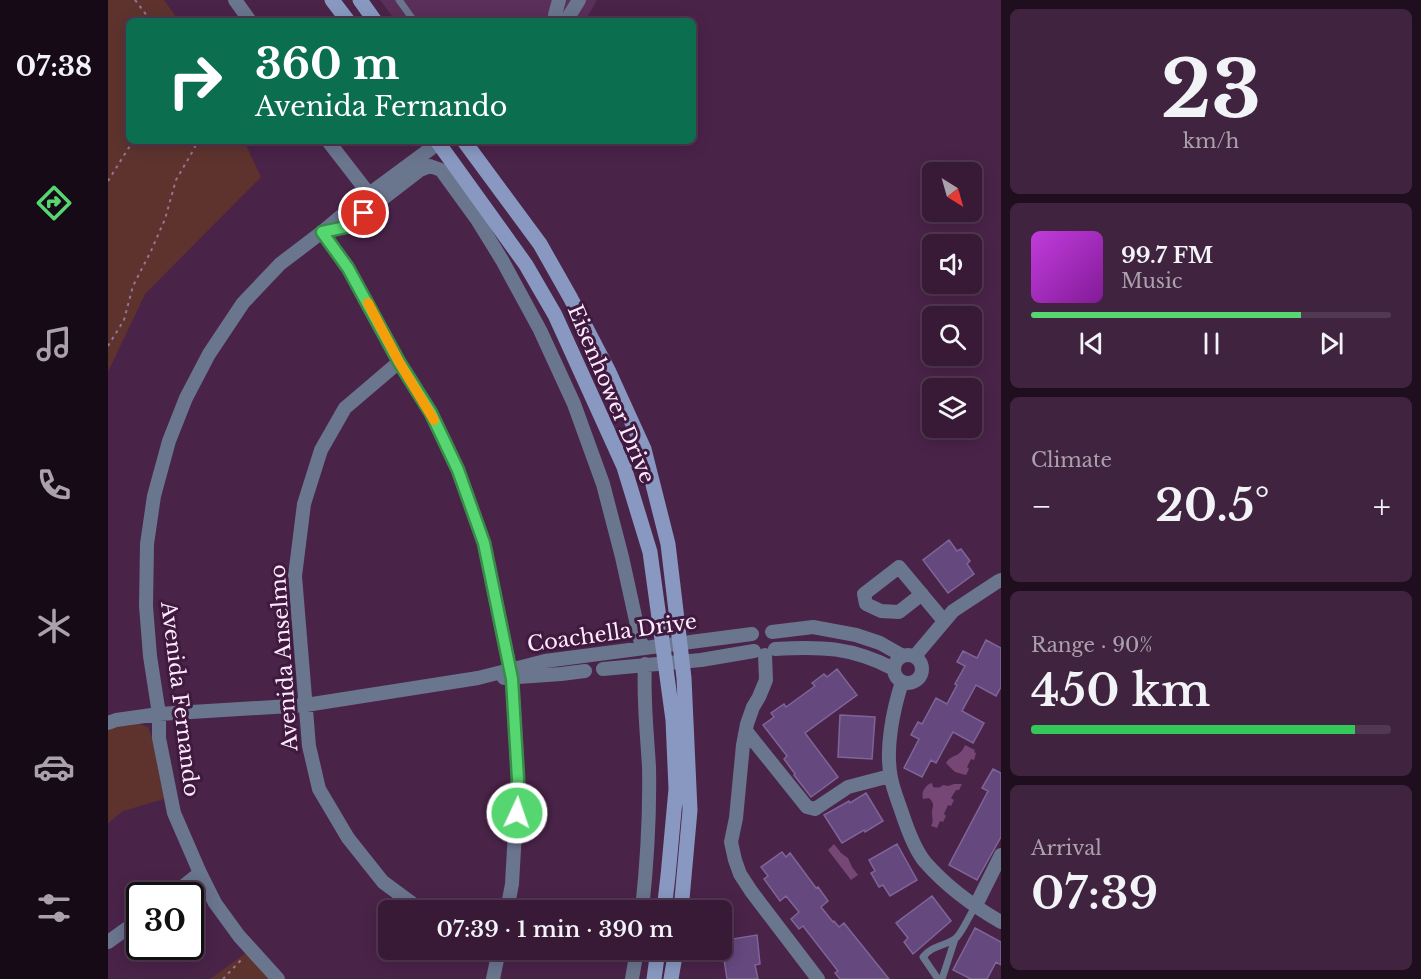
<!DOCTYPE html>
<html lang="en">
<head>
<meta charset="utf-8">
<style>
  :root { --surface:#381a37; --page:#3f233f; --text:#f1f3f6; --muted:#aba1ad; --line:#523852; --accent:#56d671 }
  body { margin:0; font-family:"Libre Baskerville",serif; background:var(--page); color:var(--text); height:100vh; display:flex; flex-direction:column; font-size:22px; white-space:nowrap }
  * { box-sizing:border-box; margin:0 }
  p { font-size:20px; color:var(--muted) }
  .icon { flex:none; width:33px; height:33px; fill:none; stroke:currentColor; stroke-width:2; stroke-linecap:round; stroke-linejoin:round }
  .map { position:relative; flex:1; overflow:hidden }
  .drawer { display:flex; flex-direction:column; gap:9px; padding:9px; background:#1f0e1e; width:420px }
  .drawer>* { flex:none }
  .guide { position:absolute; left:18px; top:18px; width:570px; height:126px; border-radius:9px; box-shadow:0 3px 15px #0003,0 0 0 2px var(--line); background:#0b6e4f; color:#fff; overflow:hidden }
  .needle { width:39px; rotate:143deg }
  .buttons { position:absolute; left:814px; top:162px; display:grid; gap:12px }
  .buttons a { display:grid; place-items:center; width:60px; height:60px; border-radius:9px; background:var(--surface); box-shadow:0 3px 15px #0003,0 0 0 2px var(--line); font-size:30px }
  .speed { position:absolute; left:18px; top:882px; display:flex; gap:12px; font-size:30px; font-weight:700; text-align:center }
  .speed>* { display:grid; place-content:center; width:78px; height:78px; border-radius:50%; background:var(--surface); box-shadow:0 3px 15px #0003,0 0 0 2px var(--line); line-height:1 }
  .speed .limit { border:3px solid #111; border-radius:9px; background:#fff; color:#111 }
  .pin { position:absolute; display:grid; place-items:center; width:51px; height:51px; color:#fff; margin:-26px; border:3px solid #fff; border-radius:50%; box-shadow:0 2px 6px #0007 }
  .me { position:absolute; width:66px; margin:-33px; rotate:3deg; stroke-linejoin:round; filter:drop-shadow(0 0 4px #0008) }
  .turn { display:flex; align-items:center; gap:21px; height:126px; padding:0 30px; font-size:27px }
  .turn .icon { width:78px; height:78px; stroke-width:2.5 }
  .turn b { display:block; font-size:42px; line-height:51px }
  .big { font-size:45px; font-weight:600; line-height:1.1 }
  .drawer .tile { flex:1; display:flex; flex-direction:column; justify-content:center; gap:9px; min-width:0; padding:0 21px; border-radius:9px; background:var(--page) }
  .drawer .dial { align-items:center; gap:0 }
  .dial b { font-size:78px; line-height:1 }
  .song { display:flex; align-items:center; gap:18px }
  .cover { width:72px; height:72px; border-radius:9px; background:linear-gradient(135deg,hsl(290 70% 55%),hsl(290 70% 35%)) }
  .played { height:6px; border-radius:3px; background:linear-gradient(90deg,var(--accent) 75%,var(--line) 75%) }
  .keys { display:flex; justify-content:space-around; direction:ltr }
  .heat { display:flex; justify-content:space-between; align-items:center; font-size:33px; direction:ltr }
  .charge { height:9px; border-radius:4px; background:linear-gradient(90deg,#34c759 90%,var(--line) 0) }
  .trip { position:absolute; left:270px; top:900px; width:354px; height:60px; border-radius:9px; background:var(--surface); box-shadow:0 3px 15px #0003,0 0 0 2px var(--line); font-weight:600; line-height:60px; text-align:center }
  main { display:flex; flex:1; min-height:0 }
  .dock { display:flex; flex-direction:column; width:108px; justify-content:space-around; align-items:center; background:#160a16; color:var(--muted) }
  .dock .icon { width:42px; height:42px }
  .dock .current { color:var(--accent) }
  .dock b { font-size:27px; color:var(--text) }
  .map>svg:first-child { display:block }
  .built { fill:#5a2f59 }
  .green { fill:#5e332e }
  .water { fill:#764775 }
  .building { fill:#65487e; stroke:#7f6597; stroke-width:1.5 }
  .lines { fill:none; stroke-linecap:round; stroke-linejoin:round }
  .path { stroke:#957594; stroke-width:2; stroke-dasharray:3 4.5; stroke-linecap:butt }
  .lane { stroke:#6a758e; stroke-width:7 }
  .street { stroke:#6a758e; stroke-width:14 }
  .secondary { stroke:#8898c0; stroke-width:15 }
  .route-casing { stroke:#388b49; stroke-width:15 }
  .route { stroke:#56d671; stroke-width:10 }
  .slow { stroke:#f59e0b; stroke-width:10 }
  .labels { text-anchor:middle; stroke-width:6; stroke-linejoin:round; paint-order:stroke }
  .street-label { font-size:21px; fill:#feeafd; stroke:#3f193e }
</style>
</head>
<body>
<main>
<nav class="dock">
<b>07:38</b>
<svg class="icon current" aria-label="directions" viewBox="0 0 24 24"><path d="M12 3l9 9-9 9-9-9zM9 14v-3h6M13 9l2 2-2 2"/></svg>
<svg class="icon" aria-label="music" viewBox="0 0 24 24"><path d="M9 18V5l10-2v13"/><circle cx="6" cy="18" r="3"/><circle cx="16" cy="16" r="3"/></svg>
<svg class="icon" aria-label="phone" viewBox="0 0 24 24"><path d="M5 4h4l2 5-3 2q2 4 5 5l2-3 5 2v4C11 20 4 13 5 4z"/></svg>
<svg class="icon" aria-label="climate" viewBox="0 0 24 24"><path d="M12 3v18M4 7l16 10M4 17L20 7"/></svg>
<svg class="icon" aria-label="car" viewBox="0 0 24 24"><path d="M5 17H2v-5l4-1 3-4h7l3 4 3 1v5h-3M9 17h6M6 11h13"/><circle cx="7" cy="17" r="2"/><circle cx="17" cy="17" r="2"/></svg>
<svg class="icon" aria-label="filters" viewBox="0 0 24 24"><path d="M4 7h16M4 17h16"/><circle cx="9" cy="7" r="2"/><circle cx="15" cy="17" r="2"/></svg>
</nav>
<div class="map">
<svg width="893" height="979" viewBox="0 0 893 979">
  <rect width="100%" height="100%" fill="#4a2349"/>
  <!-- built -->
  <path class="built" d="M 272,0 L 489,0 L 477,21 L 288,21 Z"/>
  <!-- green -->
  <path class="green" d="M 0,0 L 56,0 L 71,21 L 21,21 L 21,141 L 136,141 L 153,177 L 37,294 L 0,372 Z
    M 26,722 L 40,727 L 45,741 L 56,799 L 15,811 L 0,823 L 0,729 Z
    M 138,953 L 161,979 L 102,979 Z"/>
  <!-- water -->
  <path class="water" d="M 857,745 L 867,750 L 866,752 L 868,753 L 866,760 L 863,759 L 859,767 L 861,769 L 858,775 L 847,772 L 838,763 C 844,753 851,759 857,745 Z
    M 824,783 L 825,787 C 829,788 832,788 835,785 L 840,786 L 846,784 L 854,784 L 851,790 L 848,790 L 843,798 L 846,800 L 843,806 L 840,805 L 836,814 L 838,816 L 835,822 L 832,821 L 829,828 L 823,826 C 826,820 824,819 824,813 C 824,806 828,805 821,798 L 815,799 C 813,792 817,785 824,783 Z
    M 726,844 L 733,853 L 740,858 L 744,867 L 750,875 L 743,880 L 720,850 Z"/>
  <!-- building -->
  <path class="building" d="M 841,540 L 849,551 L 853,549 L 862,561 L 859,564 L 866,574 L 840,593 L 815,560 Z
    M 878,640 L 893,648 L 893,687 L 888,696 L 868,685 L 854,711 L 876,723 L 865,743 L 845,732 L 828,763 L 823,760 L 814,777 L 796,768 L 811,739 L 803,735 L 810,722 L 814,724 L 828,698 L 839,704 L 849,685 L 847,684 L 857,666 L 849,662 L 855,651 L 869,658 Z
    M 729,669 L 749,695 L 697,733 L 730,777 L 703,797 L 686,775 L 687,774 L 676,759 L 679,756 L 655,725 L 666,717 L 663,713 L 676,704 L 678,707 L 707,686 L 704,683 L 716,674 L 719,677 Z
    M 732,715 L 767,717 L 764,759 L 730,757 Z
    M 885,769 L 893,773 L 893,837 L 869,880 L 841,865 L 880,791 L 874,788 Z
    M 758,793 L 775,821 L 757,832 L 756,830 L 734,843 L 716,815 L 741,801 L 742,803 Z
    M 789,844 L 809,880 L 782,896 L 775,885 L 771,887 L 763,873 L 767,871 L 761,860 Z
    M 674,852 L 678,857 L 682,853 L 708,888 L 710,887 L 720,901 L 713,907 L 725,922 L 726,921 L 731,927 L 736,923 L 781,979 L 732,979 L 727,973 L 730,971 L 695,926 L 691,929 L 683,919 L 691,912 L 678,896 L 672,901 L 656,879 L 660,876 L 653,867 Z
    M 824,896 L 843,921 L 805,954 L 796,942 L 800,938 L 788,923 Z
    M 867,928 L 893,942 L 893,965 L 888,962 L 879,979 L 863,979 L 845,970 Z
    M 649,935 L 652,964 L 647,965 L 650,979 L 619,979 L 614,946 L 619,945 L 618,940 Z"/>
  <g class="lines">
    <!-- path -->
    <path class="path" d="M 27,0 L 43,21
      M 0,181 L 25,141
      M 0,346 L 16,320 L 25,286 L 43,251 L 57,219 L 68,180 L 86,149 L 89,141
      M 115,979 L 134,959"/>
    <!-- lane -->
    <path class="lane" d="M 291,0 L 306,21
      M 830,979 L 815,957 C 825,944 840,946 849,937 C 856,929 861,916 867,907
      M 834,979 L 847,939"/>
    <!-- street -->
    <path class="street" d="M 127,0 L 142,21
      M 447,21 L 447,15 L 451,0
      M 458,21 L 471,0
      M 220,141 L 261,194
      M 333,141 L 245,206 L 214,232 L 240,268 L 291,362 L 323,413 L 350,470 L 376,543 L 404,679 L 410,779 L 404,884 L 399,910
      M 291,362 L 237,408 L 213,450 L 196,504 L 187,576 L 201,746 L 211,789 L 240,838 L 275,882 L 313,910
      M 814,594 L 791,612 L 773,611 L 758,604 L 756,594 L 791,567 L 836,621
      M 664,632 L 705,627 L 748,635 L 772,643 L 795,656
      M 667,649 C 713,646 744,647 786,669
      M786 669a14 14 0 1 1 28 0a14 14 0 1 1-28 0Z
      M 657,655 L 658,680 L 651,697 L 645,707 L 639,724 L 635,745 L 628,818 L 623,842 L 627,860 L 632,874 L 643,891 L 710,979
      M 807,656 L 845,611 L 889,582 L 893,580
      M 495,669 L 593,660 L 646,651
      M 396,678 L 453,674 L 477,671
      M 794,682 C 785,710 777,749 783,778 C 785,789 790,801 794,813 C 799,828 807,850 817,862 C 839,887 865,906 893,922
      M 0,723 L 8,720 L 51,714 L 198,705 L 370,678 L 437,661 L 644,634
      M 638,731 L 699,807 L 707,809 L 740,787 L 782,776
      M 63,896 L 92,873
      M 867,907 L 893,855
      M 534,910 C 539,863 542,814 541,767 C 539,732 535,699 537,664
      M 0,942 L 32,919
      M 170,979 L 131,936 L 107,903 L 92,873 L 66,813 L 51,738 L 51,714 L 42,656 L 38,606 L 39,544 L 46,496 L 61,441 L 78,398 L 101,354 L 135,303 L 172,264 L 214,232 L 238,227 L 312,170 L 322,166 L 333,170 L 370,221 L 394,260 L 432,330 L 466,404 L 495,484 L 514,557 L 534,648
      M 385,979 L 391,950
      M 524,979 L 529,950"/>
    <!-- secondary -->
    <path class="secondary" d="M 224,0 L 240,21
      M 252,0 L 267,21
      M 329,141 L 418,265 L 447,315 L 516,467 L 542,552 L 565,720 L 568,789 L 560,876 L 556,910
      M 356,141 L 432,244 L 462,297 L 501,372 L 536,449 L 560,544 L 576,678 L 582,810 L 573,910
      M 546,979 L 550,950
      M 563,979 L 568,950"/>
  </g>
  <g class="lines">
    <defs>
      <path id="route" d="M 256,213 L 238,227 L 214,232 L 240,268 L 291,362 L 323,413 L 350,470 L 376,543 L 404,679 L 410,779 L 409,813"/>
    </defs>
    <!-- route casing -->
    <use href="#route" class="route-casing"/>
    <!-- route -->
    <use href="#route" class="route"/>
    <!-- slow -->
    <path class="slow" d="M 260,303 L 291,362 L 326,420"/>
  </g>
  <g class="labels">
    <!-- street labels -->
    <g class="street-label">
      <text transform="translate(503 394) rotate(67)" y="7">Eisenhower Drive</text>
      <text transform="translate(504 633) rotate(-8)" y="7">Coachella Drive</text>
      <text transform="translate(176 658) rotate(-94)" y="7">Avenida Anselmo</text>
      <text transform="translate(72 699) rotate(83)" y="7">Avenida Fernando</text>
    </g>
  </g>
</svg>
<div class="buttons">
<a><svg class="needle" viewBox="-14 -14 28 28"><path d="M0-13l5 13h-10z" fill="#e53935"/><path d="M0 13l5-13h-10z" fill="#aba1ad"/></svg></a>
<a><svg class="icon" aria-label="sound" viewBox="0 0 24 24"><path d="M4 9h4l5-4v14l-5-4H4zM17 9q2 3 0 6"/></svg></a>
<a><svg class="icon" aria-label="search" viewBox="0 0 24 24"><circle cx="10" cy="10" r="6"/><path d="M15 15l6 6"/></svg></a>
<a><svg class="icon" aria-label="layers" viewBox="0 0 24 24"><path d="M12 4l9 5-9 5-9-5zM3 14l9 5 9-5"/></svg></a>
</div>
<div class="speed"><div class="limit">30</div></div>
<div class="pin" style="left:256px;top:213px;background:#d93025"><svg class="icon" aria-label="arrive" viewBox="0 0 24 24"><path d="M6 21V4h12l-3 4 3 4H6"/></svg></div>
<svg class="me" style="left:409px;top:813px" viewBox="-20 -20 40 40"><circle r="17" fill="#56d671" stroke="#fff" stroke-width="3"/><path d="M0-11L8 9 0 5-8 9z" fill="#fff"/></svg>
<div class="trip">07:39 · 1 min · 390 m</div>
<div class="guide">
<div class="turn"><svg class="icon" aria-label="right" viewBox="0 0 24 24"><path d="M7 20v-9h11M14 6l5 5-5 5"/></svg><div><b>360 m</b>Avenida Fernando</div></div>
</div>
</div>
<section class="drawer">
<div class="tile dial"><b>23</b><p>km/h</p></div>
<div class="tile">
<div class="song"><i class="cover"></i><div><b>99.7 FM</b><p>Music</p></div></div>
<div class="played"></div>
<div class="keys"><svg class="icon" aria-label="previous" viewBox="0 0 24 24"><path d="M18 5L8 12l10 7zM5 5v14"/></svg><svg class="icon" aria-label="pause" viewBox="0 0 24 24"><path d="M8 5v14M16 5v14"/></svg><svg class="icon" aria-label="next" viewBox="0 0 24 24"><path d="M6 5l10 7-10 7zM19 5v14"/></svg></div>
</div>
<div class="tile"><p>Climate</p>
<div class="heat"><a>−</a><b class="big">20.5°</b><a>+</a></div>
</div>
<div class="tile"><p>Range · 90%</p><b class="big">450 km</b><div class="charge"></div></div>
<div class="tile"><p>Arrival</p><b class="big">07:39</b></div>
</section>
</main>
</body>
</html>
